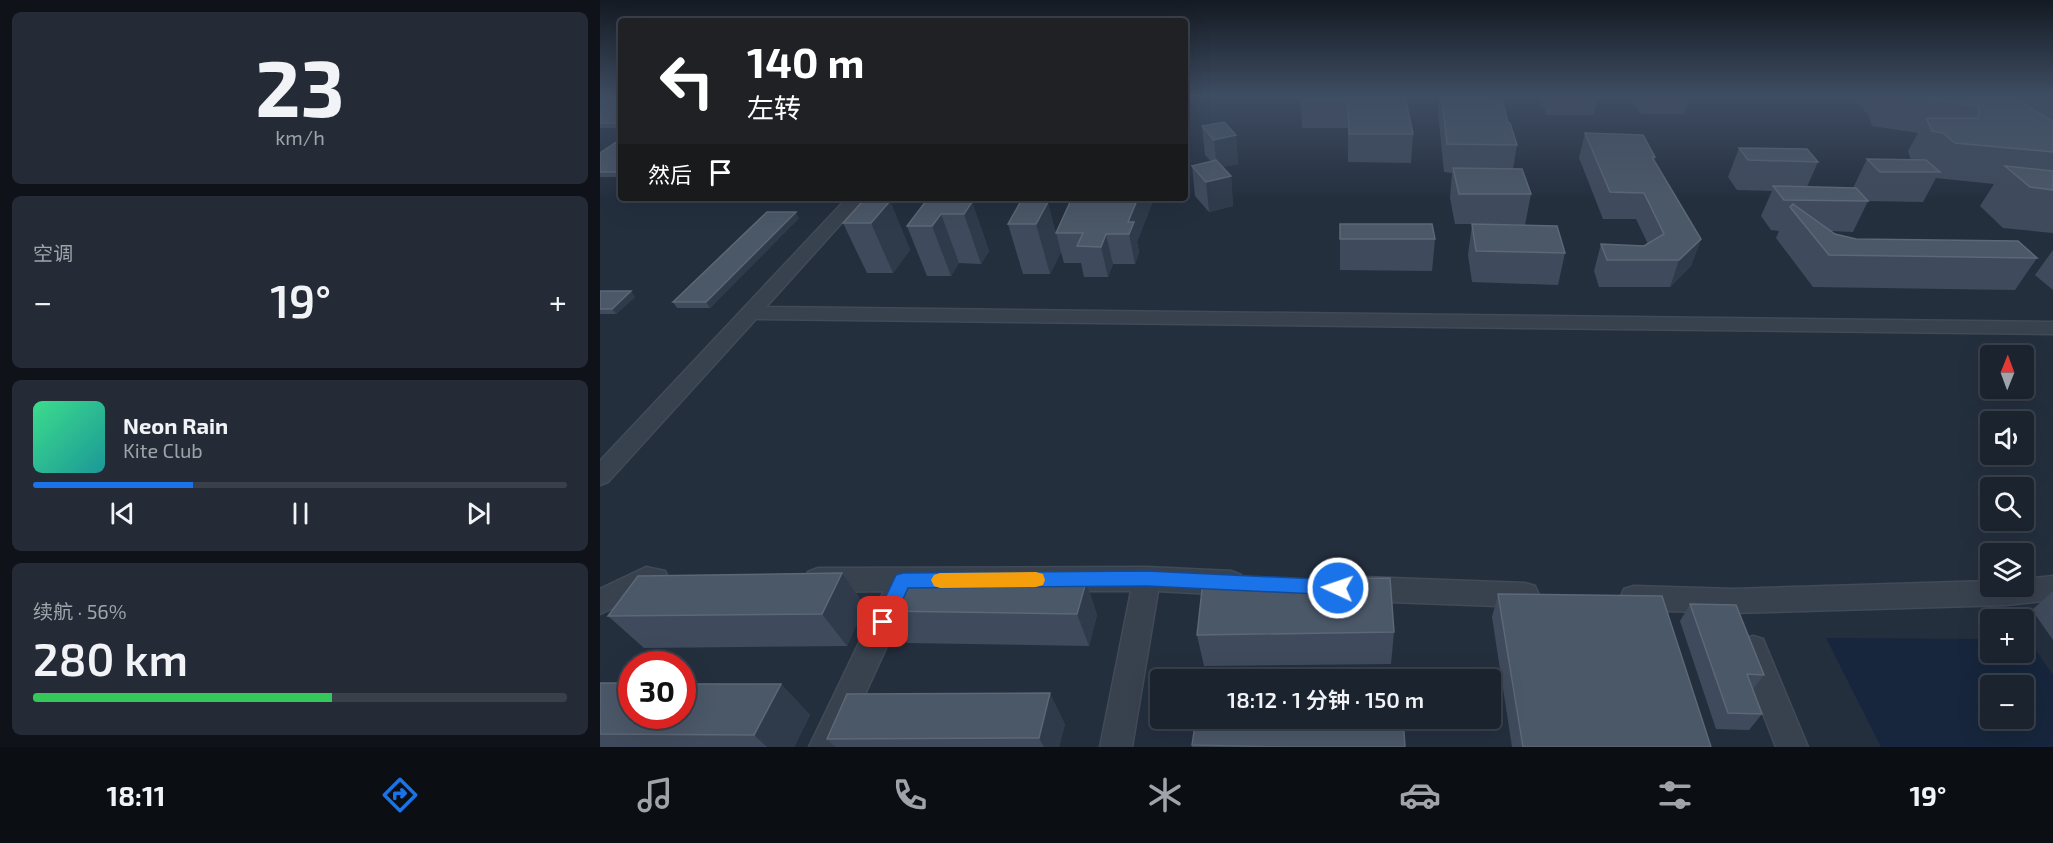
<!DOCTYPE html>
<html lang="zh">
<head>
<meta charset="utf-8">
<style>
  :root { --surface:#1b232e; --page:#242b36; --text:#f1f3f6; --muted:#a0a4aa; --line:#39404a; --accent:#1a73e8 }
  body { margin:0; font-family:"Exo 2","Noto Sans SC",sans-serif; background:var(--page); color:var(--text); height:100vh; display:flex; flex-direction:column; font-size:22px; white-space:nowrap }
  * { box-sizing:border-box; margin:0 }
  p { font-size:20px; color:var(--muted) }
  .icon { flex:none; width:33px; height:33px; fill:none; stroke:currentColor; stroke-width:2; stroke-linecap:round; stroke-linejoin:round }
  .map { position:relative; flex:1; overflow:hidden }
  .side { display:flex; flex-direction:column; gap:12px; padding:12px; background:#0f1319; width:600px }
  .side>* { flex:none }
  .hud { position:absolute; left:18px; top:18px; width:570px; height:183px; border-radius:6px; box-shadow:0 6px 24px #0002,0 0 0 2px var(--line); background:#202124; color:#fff; overflow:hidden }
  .needle { width:39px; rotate:1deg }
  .controls { position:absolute; left:1380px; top:345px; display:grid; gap:12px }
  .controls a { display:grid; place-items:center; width:54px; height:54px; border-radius:6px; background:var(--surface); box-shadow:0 6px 24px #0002,0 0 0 2px var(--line); font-size:30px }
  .speed { position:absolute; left:18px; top:651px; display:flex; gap:12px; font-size:30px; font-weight:700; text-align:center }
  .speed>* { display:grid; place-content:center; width:78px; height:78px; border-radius:50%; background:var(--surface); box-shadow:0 6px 24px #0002,0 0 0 2px var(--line); line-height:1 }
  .speed .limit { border:9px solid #d22; background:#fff; color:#111 }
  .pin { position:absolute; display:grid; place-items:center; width:51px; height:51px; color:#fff; margin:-26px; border-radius:12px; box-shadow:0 3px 9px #0006 }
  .me { position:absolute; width:66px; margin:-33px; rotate:273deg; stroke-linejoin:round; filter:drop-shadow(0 0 4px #0008) }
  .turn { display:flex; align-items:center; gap:21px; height:126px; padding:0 30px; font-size:27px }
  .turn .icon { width:78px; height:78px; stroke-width:2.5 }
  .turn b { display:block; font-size:42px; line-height:51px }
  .then { display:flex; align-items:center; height:57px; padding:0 30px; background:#0003; gap:12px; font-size:22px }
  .big { font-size:45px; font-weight:600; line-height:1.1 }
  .side .widget { flex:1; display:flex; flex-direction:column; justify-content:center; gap:9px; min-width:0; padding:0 21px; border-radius:9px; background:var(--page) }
  .side .dial { align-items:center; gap:0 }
  .dial b { font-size:78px; line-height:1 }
  .song { display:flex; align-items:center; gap:18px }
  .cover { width:72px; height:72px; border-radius:9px; background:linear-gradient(135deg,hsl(150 70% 55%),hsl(180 70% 35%)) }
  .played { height:6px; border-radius:3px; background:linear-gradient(90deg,var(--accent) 30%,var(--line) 30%) }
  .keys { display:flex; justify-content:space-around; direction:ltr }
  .heat { display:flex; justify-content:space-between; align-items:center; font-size:33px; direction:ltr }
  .charge { height:9px; border-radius:4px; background:linear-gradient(90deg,#34c759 56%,var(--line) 0) }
  .trip { position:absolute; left:550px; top:669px; width:351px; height:60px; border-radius:6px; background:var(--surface); box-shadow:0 6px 24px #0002,0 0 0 2px var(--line); font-weight:600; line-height:60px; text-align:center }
  .tab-bar { display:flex; height:96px; justify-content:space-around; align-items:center; background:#0b0e12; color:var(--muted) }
  .tab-bar .icon { width:42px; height:42px }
  .tab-bar .current { color:var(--accent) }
  .tab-bar b { font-size:27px; color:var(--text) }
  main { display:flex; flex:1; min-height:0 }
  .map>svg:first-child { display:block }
  .water { fill:#17263c; fill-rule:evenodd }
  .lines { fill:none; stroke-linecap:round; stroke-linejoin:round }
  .minor-casing { stroke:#414a57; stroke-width:3 }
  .minor { fill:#38414e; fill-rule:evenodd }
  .wall { fill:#3f4b5c }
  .shaded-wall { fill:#2f3b4b }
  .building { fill:#4b5868; stroke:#5c6777; stroke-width:1.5 }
  .route { fill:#1a73e8; stroke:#114b97; stroke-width:1.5 }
  .slow { fill:#f59e0b }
</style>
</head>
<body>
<main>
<section class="side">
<div class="widget dial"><b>23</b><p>km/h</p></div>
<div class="widget"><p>空调</p>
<div class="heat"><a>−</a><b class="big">19°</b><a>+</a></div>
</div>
<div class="widget">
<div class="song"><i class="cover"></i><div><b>Neon Rain</b><p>Kite Club</p></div></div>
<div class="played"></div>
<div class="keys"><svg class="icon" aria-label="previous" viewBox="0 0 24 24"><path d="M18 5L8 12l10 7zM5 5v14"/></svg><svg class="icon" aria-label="pause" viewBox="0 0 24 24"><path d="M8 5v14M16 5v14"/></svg><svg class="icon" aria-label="next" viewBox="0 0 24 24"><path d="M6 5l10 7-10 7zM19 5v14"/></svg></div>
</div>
<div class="widget"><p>续航 · 56%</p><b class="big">280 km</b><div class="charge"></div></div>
</section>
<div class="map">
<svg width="1453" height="747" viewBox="0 0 1453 747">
  <rect width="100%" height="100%" fill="#242f3e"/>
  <!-- water -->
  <path class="water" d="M 1226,638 L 1390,639 L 1390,652 L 1424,652 L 1424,639 L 1428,639 L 1453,675 L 1453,747 L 1281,747 ZM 1390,686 L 1424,686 L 1424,718 L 1390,718 Z"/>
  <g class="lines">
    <defs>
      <path id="minor" d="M 247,198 L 264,198 L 166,307 L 1453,322 L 1453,334 L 156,319 L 8,482 L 0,485 L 0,461 Z
        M 46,567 L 65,571 L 69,579 L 65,587 L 49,591 L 0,614 L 0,589 Z
        M 547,567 L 631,571 L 641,575 L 645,583 L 641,591 L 631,595 L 558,591 L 532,747 L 500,747 L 531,591 L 312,591 L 241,747 L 209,747 L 284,591 L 218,592 L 208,588 L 204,580 L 208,572 L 218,568 Z
        M 1453,576 L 1453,600 L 1407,605 L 1133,613 L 1034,610 L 1024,607 L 1020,598 L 1024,589 L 1034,586 L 1133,589 L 1390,581 L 1390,586 L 1424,586 L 1424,579 Z
        M 764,577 L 925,583 L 935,586 L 939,595 L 935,604 L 925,607 L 764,601 L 754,597 L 750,589 L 754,581 Z
        M 1153,636 L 1163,639 L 1208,747 L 1176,747 L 1138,649 L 1143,639 Z"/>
    </defs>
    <!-- minor casing -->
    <use href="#minor" class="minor-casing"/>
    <!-- minor -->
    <use href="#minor" class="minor"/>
  </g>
  <!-- wall -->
  <path class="wall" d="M 0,96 L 21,96 L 21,128 L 0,128 Z
    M 805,96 L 813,134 L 811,163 L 748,162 L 748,128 L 702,128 L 701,101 Z
    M 839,96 L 891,96 L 908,123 L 917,145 L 913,169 L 931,194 L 925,225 L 889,224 L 965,253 L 958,285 L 872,282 L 868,255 L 872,224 L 855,224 L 850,198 L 852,173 L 844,172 L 838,112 Z
    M 938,96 L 998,96 L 994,115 L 947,115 Z
    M 1029,96 L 1089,96 L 1084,114 L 1041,114 Z
    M 1254,96 L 1453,96 L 1453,233 L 1403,228 L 1380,206 L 1394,184 L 1336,178 L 1323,202 L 1268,201 L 1253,232 L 1231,231 L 1235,234 L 1256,239 L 1437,258 L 1415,290 L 1213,287 L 1176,238 L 1179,231 L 1171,230 L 1161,216 L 1172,191 L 1137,190 L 1128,177 L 1139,148 L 1218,162 L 1207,187 L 1253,188 L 1267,159 L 1311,160 L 1308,151 L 1318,133 L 1272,126 L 1268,114 L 1253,99 Z
    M 602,126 L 636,135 L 638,164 L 622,167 L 631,176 L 633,206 L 609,212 L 595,196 L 592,166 L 611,161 L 605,155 Z
    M 985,133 L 1055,157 L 1054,160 L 1101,239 L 1091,266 L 1070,287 L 999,287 L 994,271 L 1001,244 L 1044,246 L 1048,244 L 1036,219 L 1003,219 L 979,158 Z
    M 21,139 L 21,177 L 0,177 L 0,153 Z
    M 554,198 L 537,242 L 539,252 L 535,264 L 513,264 L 508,277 L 484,277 L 481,263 L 464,263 L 461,252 L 450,274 L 423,274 L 408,224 L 421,201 L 456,232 Z
    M 290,201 L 310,250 L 293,273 L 267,273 L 243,223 Z
    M 372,202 L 389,251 L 381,264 L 359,263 L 351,276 L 327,276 L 307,226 Z
    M 199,218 L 110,308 L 77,308 L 73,302 Z
    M 740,224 L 835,239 L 832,271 L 740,270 Z
    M 1453,250 L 1453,290 L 1435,275 Z
    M 0,291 L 35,297 L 16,314 L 0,314 Z
    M 242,573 L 265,606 L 247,646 L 44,648 L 8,616 Z
    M 486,582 L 497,615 L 489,646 L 307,643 L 285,611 Z
    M 1453,591 L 1453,640 L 1432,610 Z
    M 898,594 L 1111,747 L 912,747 L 892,617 Z
    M 1090,604 L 1164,675 L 1153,689 L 1162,714 L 1149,730 L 1116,729 L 1080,621 Z
    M 794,632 L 791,664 L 604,666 L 597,635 Z
    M 0,683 L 181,684 L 210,715 L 194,747 L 0,747 Z
    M 465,724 L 459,747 L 235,747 L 227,739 Z
    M 592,745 L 805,747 L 592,747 Z"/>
  <!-- shaded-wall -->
  <path class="shaded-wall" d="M 636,135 L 638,164 L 617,168 L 614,140 Z
    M 631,176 L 633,206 L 609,212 L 606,182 Z
    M 538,198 L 554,198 L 537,242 L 539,252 L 535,264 L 529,234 L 528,222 Z
    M 290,201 L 310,250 L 293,273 L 271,223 Z
    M 372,202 L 389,251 L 381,264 L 364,214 Z
    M 448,202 L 461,252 L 450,274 L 436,224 Z
    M 196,212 L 199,218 L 110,308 L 106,302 Z
    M 341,214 L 359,263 L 351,276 L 332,226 Z
    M 506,234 L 513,264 L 508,277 L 501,247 Z
    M 1101,239 L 1091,266 L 1070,287 L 1079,260 Z
    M 31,291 L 35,297 L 16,314 L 12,309 Z
    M 242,573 L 265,606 L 247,646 L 222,614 Z
    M 486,582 L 497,615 L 489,646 L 477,614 Z
    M 181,684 L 210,715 L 194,747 L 167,747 L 154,735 Z
    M 450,693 L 465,724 L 459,747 L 444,747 L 439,738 Z"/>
  <!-- building -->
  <path class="building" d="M 0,96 L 21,96 L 21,123 L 0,123 Z
    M 702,96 L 805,96 L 813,134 L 749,134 L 748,101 L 701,101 Z
    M 842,96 L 891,96 L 892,98 L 902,99 L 908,123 L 910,123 L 917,145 L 847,144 Z
    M 1307,96 L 1412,96 L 1453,122 L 1453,152 L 1355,143 L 1343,133 L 1332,131 L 1326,118 L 1378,118 L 1379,106 Z
    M 624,122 L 636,135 L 614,140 L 602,126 Z
    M 985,133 L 1043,135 L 1055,157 L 1052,157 L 1101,239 L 1079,260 L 1007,260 L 1001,244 L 1044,246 L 1064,234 L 1044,193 L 1010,192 Z
    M 21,139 L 21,172 L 0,172 L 0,153 Z
    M 1139,148 L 1207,149 L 1218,162 L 1148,160 Z
    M 1267,159 L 1326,160 L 1340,172 L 1280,172 Z
    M 616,160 L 631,176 L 606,182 L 592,166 Z
    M 1405,166 L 1453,171 L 1453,190 L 1430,187 Z
    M 853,168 L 922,169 L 931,194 L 859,194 Z
    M 1173,186 L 1256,188 L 1268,201 L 1184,200 Z
    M 472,198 L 538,198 L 528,222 L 534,222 L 529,234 L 506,234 L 501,247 L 477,246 L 483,233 L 456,233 Z
    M 263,201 L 290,201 L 271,223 L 243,223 Z
    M 326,201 L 372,202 L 364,214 L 341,214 L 332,226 L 307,226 Z
    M 421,201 L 448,202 L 436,224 L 408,224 Z
    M 1193,204 L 1235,234 L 1256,239 L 1418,241 L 1437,258 L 1229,255 L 1190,207 Z
    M 167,212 L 196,212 L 106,302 L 73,302 Z
    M 740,224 L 832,224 L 835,239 L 740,239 Z
    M 872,224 L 957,226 L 965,253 L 876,251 Z
    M 0,291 L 31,291 L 12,309 L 0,309 Z
    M 242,573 L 222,614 L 8,616 L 38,576 Z
    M 790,578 L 794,632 L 597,635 L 603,581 Z
    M 300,579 L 486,582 L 477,614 L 285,611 Z
    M 898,594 L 1062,596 L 1111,747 L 923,747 Z
    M 1090,604 L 1136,605 L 1164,675 L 1147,674 L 1162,714 L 1128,713 Z
    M 0,683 L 32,683 L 32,716 L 82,716 L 82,684 L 181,684 L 154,735 L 0,734 Z
    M 450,693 L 439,738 L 227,739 L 247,694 Z
    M 596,718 L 803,718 L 805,747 L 689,747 L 592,745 Z"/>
  <!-- sky -->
  <linearGradient id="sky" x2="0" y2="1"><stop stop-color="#141a22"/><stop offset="0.48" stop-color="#3f4d63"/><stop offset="1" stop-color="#3f4d63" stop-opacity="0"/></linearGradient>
  <rect width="1453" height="200" fill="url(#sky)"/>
  <!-- route -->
  <path class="route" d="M 547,571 L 738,580 L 744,582 L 747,588 L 744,593 L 738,595 L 547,586 L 308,588 L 290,628 L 283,631 L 277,628 L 274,622 L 296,575 L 303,573 Z"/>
  <!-- slow -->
  <path class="slow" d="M 436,572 L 443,574 L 445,580 L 443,585 L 436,587 L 340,588 L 334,586 L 331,580 L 334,575 L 340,573 Z"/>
</svg>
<div class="controls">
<a><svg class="needle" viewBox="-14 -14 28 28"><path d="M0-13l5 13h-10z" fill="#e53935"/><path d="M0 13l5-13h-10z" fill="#a0a4aa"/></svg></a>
<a><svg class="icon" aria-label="sound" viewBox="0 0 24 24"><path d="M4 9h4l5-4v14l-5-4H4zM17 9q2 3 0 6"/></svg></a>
<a><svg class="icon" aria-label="search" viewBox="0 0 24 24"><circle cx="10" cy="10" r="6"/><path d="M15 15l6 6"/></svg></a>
<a><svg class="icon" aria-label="layers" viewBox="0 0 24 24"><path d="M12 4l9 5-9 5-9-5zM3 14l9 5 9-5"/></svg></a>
<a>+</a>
<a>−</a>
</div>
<div class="speed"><div class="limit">30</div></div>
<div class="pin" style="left:283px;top:622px;background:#d93025"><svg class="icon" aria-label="arrive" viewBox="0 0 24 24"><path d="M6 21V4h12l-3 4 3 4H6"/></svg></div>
<svg class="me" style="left:738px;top:588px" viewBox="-20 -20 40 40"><circle r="17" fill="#1a73e8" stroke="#fff" stroke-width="3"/><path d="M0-11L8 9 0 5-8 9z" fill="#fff"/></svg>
<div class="trip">18:12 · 1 分钟 · 150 m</div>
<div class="hud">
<div class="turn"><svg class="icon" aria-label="left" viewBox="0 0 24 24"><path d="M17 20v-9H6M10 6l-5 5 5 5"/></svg><div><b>140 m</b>左转</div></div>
<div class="then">然后<svg class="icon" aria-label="arrive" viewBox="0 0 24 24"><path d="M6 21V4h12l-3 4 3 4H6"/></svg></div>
</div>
</div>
</main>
<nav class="tab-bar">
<b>18:11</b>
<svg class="icon current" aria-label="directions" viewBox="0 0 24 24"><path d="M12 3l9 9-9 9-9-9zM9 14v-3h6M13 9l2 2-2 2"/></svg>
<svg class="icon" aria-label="music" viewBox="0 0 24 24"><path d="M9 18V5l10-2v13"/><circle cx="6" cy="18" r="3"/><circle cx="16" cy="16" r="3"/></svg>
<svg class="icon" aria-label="phone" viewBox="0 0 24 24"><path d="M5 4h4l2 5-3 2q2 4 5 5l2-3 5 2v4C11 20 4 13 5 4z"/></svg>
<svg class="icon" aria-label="climate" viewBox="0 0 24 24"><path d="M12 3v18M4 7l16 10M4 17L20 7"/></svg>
<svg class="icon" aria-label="car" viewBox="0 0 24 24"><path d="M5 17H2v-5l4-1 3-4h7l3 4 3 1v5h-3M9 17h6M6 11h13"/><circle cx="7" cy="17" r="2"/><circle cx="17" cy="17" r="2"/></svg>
<svg class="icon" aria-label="filters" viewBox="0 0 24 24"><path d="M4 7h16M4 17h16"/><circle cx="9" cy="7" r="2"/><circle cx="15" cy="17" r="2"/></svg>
<b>19°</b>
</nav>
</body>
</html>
